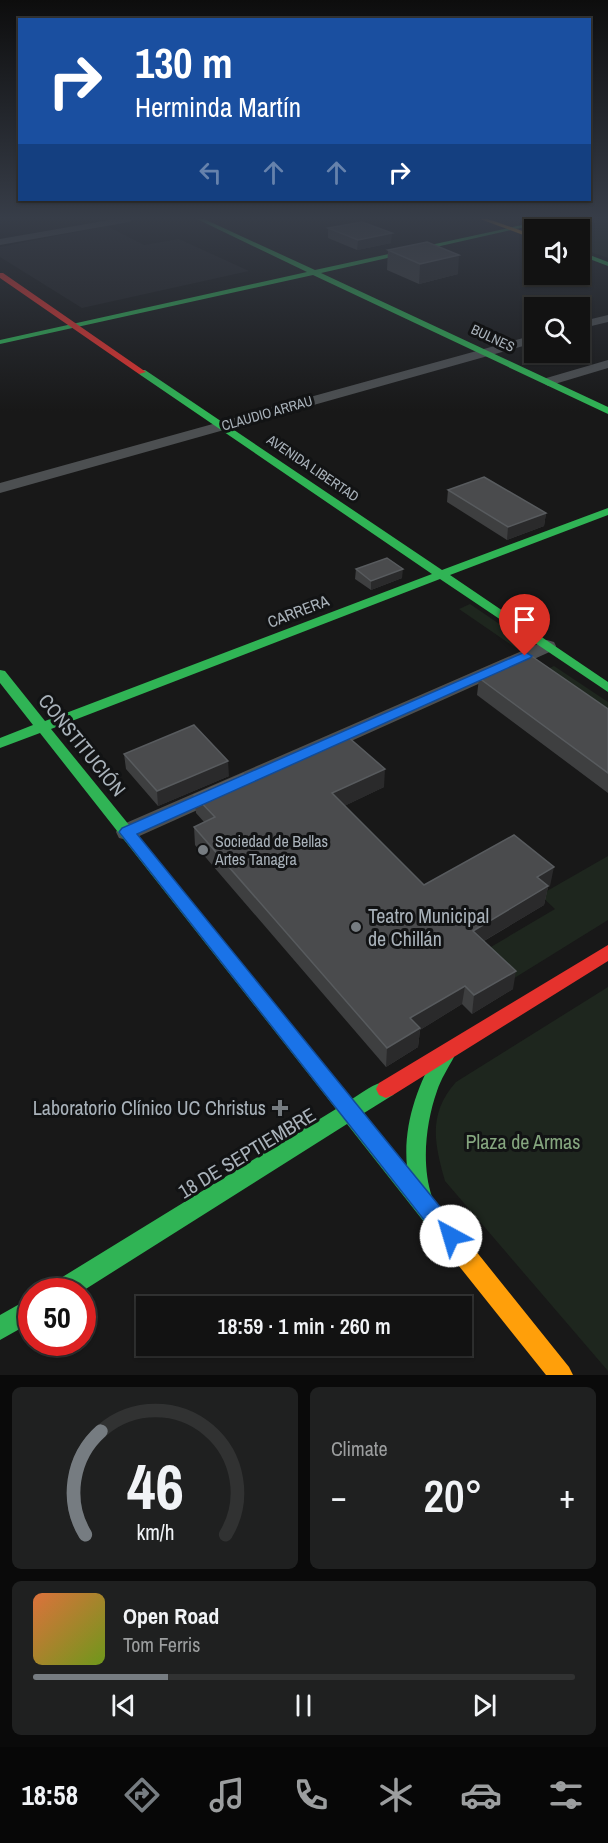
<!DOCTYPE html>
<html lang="en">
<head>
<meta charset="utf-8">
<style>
  :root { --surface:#121212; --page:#1f2020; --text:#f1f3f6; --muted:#9c9e9f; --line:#313232; --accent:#767c81 }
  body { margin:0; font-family:"Archivo Narrow",sans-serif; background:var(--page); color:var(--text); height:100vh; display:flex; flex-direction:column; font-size:22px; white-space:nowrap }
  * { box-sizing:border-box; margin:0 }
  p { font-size:20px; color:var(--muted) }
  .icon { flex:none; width:33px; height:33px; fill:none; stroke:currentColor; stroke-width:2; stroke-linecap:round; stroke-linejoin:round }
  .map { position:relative; height:1375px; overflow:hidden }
  .details { display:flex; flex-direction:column; gap:12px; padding:12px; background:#0a0a0a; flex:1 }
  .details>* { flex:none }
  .banner { position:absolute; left:18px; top:18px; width:573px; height:183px; border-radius:0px; box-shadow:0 2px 4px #0004,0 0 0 2px var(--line); background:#1a4fa0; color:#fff; overflow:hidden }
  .buttons { position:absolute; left:524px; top:219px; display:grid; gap:12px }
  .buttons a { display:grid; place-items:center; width:66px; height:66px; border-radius:0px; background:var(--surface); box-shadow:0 2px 4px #0004,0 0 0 2px var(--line); font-size:30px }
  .speed { position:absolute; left:18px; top:1278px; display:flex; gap:12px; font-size:30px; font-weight:700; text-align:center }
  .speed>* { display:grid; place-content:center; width:78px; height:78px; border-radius:50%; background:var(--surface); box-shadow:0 2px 4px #0004,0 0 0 2px var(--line); line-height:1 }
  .speed .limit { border:9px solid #d22; background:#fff; color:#111 }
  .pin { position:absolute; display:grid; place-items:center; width:51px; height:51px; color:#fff; margin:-62px -26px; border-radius:50% 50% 50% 0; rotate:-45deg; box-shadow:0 0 6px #0007 }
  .pin .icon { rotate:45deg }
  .me { position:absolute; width:66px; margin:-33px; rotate:321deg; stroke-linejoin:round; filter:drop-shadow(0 0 4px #0008) }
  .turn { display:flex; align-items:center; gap:21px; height:126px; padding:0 18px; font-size:27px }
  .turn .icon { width:78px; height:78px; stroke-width:2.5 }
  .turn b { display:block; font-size:42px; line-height:51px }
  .lanes { display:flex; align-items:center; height:57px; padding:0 18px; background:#0003; justify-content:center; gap:30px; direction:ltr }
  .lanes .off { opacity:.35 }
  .big { font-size:45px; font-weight:600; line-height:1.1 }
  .details .tile { flex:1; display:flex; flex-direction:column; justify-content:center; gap:9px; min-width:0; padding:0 21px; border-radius:9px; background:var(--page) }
  .details .dial { align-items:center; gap:0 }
  .dial svg { height:156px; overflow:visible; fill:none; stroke:var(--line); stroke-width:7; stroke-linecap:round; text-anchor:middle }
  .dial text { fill:var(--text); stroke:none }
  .song { display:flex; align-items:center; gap:18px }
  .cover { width:72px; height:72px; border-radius:9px; background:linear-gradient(135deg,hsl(20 70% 55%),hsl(80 70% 35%)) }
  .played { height:6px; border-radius:3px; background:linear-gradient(90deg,var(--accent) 25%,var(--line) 25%) }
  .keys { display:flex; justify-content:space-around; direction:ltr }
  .heat { display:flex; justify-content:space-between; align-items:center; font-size:33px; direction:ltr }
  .details .tiles { flex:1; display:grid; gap:12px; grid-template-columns:1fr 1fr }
  .tile:last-child { grid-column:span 2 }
  .trip { position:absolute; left:136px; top:1296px; width:336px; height:60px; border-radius:0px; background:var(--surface); box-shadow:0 2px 4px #0004,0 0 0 2px var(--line); font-weight:600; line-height:60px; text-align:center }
  .menu { display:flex; height:96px; justify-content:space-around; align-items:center; background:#070707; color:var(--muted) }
  .menu .icon { width:42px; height:42px }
  .menu .current { color:var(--accent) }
  .menu b { font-size:27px; color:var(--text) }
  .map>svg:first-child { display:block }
  .built { fill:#222224 }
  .green { fill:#1e261e }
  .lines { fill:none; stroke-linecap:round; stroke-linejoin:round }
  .street { fill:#4c4f51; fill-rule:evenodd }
  .fast { fill:#30b455; fill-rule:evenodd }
  .slow { fill:#ff9f0a; fill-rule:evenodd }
  .jam { fill:#e5322d; fill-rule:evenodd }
  .wall { fill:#3e3f40 }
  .shaded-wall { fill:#2a2a2b }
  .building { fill:#4a4b4d; stroke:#585b5e; stroke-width:1.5 }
  .route { fill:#1a73e8; stroke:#114b97; stroke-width:1.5 }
  .poi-dot { fill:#767c81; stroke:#121314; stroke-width:2 }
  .labels { text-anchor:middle; stroke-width:6; stroke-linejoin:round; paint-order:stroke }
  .far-street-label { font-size:14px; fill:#a9b2ba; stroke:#121314 }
  .street-label { font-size:16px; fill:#a9b2ba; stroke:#121314 }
  .poi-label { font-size:16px; fill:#a9b2ba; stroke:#121314; text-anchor:start }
  .near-street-label { font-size:20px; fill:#a9b2ba; stroke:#121314 }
  .near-poi-label { font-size:20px; fill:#a9b2ba; stroke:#121314; text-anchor:start }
  .near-park-label { font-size:20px; fill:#85a67f; stroke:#121314 }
</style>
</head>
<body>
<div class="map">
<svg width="608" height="1375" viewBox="0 0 608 1375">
  <rect width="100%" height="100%" fill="#181818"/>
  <!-- built -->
  <path class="built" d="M 107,226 L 144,245 L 179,239 L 249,271 L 82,308 L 0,257 L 0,247 Z"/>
  <!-- green -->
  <path class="green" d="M 571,219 L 608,219 L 608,258 L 579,248 L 579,230 L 534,230 L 534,232 L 525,229 Z
    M 470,604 L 527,643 L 516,648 L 459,609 Z
    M 554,666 L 608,702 L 608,715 L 543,671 Z
    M 608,856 L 608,920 L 508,982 L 479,954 L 555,909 L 540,895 Z
    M 608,987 L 608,1371 L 445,1181 C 434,1142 428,1114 456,1082 Z"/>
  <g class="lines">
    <!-- street -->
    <path class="street" d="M 115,219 L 134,219 L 129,222 L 0,245 L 0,239 Z
      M 608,315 L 608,322 L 579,329 L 579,322 Z
      M 534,335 L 534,343 L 0,493 L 0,483 Z
      M 608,360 L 608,368 L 548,386 L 542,382 L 543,379 Z
      M 547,640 L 554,642 L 556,646 L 554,650 L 135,838 L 127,840 L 119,838 L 116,832 L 119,826 Z"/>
    <!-- fast -->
    <path class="fast" d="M 197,219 L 204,219 L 315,270 L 550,219 L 560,219 L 321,273 L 608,407 L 608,414 L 313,275 L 0,344 L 0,340 L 307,272 Z
      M 579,251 L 608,262 L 608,266 L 579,255 Z
      M 139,370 L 145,370 L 442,570 L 608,508 L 608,515 L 450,575 L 608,682 L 608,692 L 440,579 L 51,729 L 352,1099 C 364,1092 379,1078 393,1083 L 396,1089 L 393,1095 L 364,1113 L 407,1167 C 403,1125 417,1087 437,1051 L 444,1049 L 451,1051 L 454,1057 C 448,1068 441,1079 437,1091 C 426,1122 421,1164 432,1197 C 437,1212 455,1223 462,1238 L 459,1246 L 451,1249 L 443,1246 L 347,1124 L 81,1292 L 48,1292 L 51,1284 L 336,1109 L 40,733 L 0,748 L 0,738 L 33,725 L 0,683 L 0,670 L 5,671 L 45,721 L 432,574 L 139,374 Z
      M 32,1297 L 32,1322 L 0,1340 L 0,1315 Z"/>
    <!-- slow -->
    <path class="slow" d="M 480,219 L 488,219 L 534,235 L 534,239 Z
      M 451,1227 L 459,1230 L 569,1367 L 573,1375 L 546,1375 L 443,1246 L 440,1238 L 443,1230 Z"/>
    <!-- jam -->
    <path class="jam" d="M 0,273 L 3,273 L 146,372 L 139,374 L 0,278 Z
      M 608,945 L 608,961 L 393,1095 L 386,1098 L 379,1095 L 376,1089 L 379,1083 Z"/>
  </g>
  <!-- wall -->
  <path class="wall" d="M 328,228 L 391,243 L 357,250 L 328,238 Z
    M 388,250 L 458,274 L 419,284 L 387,270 Z
    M 448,490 L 546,513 L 544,526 L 507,540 L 447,502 Z
    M 356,569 L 402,578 L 371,590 L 355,579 Z
    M 479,678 L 608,709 L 608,793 L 477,695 Z
    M 124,754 L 229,776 L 158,806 L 126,769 Z
    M 384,787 L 344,806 L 424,885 L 550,886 L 548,887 L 544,905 L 484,941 L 513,989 L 472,1014 L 462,1004 L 420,1030 L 418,1047 L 386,1067 L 195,845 L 194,827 L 204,822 L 196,813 L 194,795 Z"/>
  <!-- shaded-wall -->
  <path class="shaded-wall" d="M 392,233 L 391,243 L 357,250 L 358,240 Z
    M 459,255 L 458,274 L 419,284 L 420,264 Z
    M 546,513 L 544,526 L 507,540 L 508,527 Z
    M 403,569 L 402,578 L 371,590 L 371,581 Z
    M 228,761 L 229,776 L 158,806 L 157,791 Z
    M 385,769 L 384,787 L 332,812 L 332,793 Z
    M 554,867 L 550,886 L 548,887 L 544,905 L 470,949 L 473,931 L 537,877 Z
    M 516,971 L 513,989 L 472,1014 L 474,995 Z
    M 465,986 L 462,1004 L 420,1030 L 418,1047 L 386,1067 L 387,1048 L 410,1018 Z"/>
  <!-- building -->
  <path class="building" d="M 362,222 L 392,233 L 358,240 L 328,228 Z
    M 427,242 L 459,255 L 420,264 L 388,250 Z
    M 484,477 L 546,513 L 508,527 L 448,490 Z
    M 387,558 L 403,569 L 371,581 L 356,569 Z
    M 530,655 L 608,709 L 608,773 L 479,678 Z
    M 194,725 L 228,761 L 157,791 L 124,754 Z
    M 347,736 L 385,769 L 332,793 L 424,885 L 514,835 L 554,867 L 537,877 L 548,886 L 473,931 L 516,971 L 474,995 L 465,986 L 410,1018 L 420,1028 L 387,1048 L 194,827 L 215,817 L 194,795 L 243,774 L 249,780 Z"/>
  <!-- sky -->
  <linearGradient id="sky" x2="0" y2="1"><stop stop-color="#0d0d0d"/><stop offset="0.53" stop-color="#373d48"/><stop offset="1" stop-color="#373d48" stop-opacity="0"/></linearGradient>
  <rect width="608" height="411" fill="url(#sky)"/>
  <!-- route -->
  <path class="route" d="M 525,652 L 532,656 L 530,658 L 137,834 L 458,1229 L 462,1236 L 458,1244 L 451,1247 L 443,1244 L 119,832 L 122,828 Z"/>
  <!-- markers -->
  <g class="poi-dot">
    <circle cx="203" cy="850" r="6"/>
    <circle cx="356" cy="927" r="6"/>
    <path d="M277 1099h6v6h6v6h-6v6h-6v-6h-6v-6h6z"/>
  </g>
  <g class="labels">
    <!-- far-street labels -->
    <g class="far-street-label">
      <text transform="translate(493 338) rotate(25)" y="5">BULNES</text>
      <text transform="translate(267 413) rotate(-16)" y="5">CLAUDIO ARRAU</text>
      <text transform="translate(313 468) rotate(34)" y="5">AVENIDA LIBERTAD</text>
    </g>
    <!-- street labels -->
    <g class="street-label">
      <text transform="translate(298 611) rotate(-21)" y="6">CARRERA</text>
    </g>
    <!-- poi labels -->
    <g class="poi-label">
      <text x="215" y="847">Sociedad de Bellas<tspan x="215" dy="18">Artes Tanagra</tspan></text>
    </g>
    <!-- near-street labels -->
    <g class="near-street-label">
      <text transform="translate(82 745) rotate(51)" y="7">CONSTITUCIÓN</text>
      <text transform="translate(247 1153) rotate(-31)" y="7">18 DE SEPTIEMBRE</text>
    </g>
    <!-- near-poi labels -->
    <g class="near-poi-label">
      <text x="368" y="923">Teatro Municipal<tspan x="368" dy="23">de Chillán</tspan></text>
      <text x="266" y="1115" text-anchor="end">Laboratorio Clínico UC Christus</text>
    </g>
    <!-- near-park labels -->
    <g class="near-park-label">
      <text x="523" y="1149">Plaza de Armas</text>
    </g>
  </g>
</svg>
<div class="buttons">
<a><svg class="icon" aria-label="sound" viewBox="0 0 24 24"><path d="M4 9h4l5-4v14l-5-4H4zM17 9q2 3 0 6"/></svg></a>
<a><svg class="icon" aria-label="search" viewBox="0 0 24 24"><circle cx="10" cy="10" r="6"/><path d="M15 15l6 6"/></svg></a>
</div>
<div class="speed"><div class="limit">50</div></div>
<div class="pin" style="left:525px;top:656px;background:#d93025"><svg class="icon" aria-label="arrive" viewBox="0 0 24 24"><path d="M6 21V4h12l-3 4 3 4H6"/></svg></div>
<svg class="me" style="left:451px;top:1236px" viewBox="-20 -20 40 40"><circle r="19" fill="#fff"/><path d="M0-13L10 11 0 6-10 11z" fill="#1a73e8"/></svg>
<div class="trip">18:59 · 1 min · 260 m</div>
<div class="banner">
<div class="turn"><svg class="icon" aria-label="right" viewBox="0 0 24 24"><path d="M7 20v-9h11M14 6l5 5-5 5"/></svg><div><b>130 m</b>Herminda Martín</div></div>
<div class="lanes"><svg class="icon off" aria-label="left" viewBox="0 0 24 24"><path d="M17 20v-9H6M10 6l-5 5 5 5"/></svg><svg class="icon off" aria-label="ahead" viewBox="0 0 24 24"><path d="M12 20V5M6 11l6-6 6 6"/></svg><svg class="icon off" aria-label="ahead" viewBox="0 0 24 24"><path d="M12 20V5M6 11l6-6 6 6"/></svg><svg class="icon" aria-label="right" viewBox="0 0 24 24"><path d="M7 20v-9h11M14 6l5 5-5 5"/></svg></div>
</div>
</div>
<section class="details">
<div class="tiles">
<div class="tile dial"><svg viewBox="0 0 100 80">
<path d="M14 69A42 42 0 1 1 86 69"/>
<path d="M14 69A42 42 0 0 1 22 16" stroke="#767c81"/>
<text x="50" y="56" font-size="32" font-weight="700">46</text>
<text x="50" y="72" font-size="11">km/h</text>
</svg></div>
<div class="tile"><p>Climate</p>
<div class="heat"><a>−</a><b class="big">20°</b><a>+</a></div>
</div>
<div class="tile">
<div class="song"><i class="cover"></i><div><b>Open Road</b><p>Tom Ferris</p></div></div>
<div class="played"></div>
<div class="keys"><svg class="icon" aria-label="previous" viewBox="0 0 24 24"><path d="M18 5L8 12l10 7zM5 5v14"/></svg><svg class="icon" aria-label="pause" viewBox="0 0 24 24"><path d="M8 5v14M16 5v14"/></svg><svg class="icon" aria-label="next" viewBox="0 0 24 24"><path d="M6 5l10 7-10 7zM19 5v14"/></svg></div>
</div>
</div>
</section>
<nav class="menu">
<b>18:58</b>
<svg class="icon current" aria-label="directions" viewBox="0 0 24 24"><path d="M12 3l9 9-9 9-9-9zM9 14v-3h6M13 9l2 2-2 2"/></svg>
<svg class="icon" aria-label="music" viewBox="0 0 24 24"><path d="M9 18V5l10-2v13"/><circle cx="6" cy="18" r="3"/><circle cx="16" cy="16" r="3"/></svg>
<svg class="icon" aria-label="phone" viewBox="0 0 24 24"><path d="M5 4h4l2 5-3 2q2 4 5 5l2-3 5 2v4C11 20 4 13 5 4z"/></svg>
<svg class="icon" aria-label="climate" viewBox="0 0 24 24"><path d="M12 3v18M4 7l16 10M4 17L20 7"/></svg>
<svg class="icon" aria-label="car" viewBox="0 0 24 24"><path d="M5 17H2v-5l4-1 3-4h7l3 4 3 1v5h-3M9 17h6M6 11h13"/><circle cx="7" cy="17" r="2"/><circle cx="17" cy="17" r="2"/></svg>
<svg class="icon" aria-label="filters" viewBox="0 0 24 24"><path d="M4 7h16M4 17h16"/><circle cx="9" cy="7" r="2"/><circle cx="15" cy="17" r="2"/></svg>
</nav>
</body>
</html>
